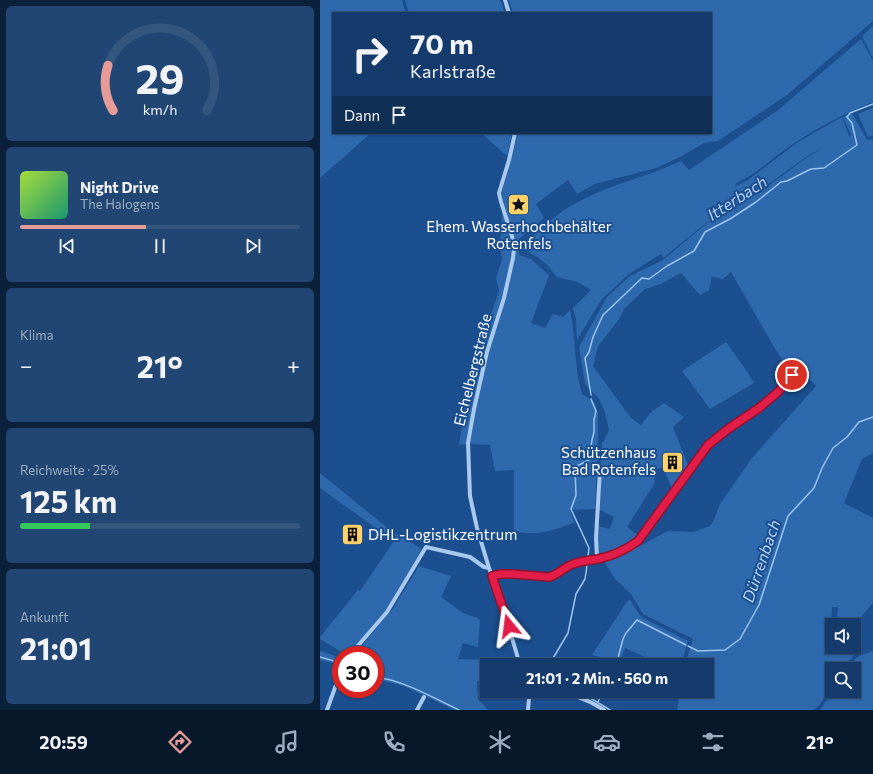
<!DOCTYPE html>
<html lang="de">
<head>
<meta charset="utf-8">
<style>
  :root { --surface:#143b6b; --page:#214673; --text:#f1f3f6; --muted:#9dadc1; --line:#33557e; --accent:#e69b98 }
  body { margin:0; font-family:Commissioner,sans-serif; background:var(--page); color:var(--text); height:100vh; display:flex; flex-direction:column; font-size:15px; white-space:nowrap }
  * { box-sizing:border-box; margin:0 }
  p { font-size:13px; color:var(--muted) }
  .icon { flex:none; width:22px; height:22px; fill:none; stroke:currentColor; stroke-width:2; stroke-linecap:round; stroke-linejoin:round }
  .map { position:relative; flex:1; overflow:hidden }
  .details { display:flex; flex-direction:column; gap:6px; padding:6px; background:#0b203b; width:320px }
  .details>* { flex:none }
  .guide { position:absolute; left:12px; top:12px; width:380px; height:122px; border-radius:0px; box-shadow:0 1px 3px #0004,0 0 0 1px var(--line); background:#143b6b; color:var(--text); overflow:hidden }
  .tools { position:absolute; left:505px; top:618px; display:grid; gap:8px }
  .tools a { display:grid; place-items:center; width:36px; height:36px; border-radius:0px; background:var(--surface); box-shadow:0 1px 3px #0004,0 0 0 1px var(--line); font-size:20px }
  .speed { position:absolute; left:12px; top:646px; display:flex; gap:8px; font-size:20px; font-weight:700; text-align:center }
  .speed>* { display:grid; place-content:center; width:52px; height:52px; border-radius:50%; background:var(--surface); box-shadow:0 1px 3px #0004,0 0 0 1px var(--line); line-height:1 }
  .speed .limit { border:6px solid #d22; background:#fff; color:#111 }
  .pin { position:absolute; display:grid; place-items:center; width:34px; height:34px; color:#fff; margin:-17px; border:2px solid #fff; border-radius:50%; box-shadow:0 1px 4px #0007 }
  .me { position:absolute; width:44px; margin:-22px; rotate:344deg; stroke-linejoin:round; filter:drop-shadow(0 0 3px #0008) }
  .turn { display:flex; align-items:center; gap:14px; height:84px; padding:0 12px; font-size:18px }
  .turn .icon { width:52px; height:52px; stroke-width:2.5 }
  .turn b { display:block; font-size:28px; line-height:34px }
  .then { display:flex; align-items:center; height:38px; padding:0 12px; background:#0003; gap:8px; font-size:15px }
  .big { font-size:30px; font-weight:700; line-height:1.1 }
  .details .widget { flex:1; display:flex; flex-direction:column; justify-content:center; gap:6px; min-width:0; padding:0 14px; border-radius:6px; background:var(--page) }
  .details .dial { align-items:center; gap:0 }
  .dial svg { height:104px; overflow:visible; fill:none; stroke:var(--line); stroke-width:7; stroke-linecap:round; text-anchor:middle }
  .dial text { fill:var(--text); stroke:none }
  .song { display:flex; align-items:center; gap:12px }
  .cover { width:48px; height:48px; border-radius:6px; background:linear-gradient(135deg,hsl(80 70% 55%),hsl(160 70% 35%)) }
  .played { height:4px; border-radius:2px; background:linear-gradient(90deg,var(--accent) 45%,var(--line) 45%) }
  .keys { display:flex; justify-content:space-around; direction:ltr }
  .heat { display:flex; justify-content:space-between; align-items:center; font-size:22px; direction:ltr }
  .charge { height:6px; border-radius:3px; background:linear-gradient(90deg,#34c759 25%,var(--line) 0) }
  .trip { position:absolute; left:160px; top:658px; width:234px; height:40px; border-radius:0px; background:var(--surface); box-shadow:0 1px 3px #0004,0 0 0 1px var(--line); font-weight:700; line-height:40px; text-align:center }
  .menu { display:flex; height:64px; justify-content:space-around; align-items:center; background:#08182b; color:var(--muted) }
  .menu .icon { width:28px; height:28px }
  .menu .on { color:var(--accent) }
  .menu b { font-size:18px; color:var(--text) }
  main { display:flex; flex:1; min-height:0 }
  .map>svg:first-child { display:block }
  .green { fill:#2e69ad }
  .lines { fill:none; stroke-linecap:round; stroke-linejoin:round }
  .stream { stroke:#9cc4f0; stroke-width:1.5 }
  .minor { stroke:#a9c9ee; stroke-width:4 }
  .route-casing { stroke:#92132f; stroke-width:10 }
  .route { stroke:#e11d48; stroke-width:7 }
  .labels { text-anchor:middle; stroke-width:4; stroke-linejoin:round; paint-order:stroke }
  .poi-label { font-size:15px; fill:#fff; stroke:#1b4f8f }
  .street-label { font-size:15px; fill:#fff; stroke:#1b4f8f }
  .water-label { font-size:16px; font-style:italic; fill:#b5d3f5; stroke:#1b4f8f }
</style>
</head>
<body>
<main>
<section class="details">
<div class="widget dial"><svg viewBox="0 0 100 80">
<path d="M14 69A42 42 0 1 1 86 69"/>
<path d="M14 69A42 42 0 0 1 10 34" stroke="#e69b98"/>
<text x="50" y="56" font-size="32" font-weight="700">29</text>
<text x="50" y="72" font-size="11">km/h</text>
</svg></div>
<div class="widget">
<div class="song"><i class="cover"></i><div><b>Night Drive</b><p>The Halogens</p></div></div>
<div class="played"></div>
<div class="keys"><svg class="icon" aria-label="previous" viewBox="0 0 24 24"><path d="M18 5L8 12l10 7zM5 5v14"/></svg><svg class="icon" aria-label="pause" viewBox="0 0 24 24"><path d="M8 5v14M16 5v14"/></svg><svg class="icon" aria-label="next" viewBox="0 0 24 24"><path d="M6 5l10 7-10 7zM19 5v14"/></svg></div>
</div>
<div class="widget"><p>Klima</p>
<div class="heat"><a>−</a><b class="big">21°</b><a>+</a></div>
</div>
<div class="widget"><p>Reichweite · 25%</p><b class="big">125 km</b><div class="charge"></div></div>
<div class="widget"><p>Ankunft</p><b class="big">21:01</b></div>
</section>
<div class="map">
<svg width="553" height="710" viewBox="0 0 553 710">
  <rect width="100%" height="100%" fill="#1b4f8f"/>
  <!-- green -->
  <path class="green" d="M 0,0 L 82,0 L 86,13 L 13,13 L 13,133 L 51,133 L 0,178 Z
    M 85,0 L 180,0 L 185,13 L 89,13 Z
    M 189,0 L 553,0 L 553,21 L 467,95 L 398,141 L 384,143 L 360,157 L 336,168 L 275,184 L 257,194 L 248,180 L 216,204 L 224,218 L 199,239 L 199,255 L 211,259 L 229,275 L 211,323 L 225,328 L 233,314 L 243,317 L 250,310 C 256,338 254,367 262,394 L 274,402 L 278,413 L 278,436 L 275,509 L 250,510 L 255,522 C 234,530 218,537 194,531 L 194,470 L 175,471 L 170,445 L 150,444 L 139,445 L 145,404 L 157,354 L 179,291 L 176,278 L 182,260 L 180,244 L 183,200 L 182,192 L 198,133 L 391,133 L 391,13 L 193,13 Z
    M 553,26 L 553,58 L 542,36 Z
    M 541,39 L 553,61 L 553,102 C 526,113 500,126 476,142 C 455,155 438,174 415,184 L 416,186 L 428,180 L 478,142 L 522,117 L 529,136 L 531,135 L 523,117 L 532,113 L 547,140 L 553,139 L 553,453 L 542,459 L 524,503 L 553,518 L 553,603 L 539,619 L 537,637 L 534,642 L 534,625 L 517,625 L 518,607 L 512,607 L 509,650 L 515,649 L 515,647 L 532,647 L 536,654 L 525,664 L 522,669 L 512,669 L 512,686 L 501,703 L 494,710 L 357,710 L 360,691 L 387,691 L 387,665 L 365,665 L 373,639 L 323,614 L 311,594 L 295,579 L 284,561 L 318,547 L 348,531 L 373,532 L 390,526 L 394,520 L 400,504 L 432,458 L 496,386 L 476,366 L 471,373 L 454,347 L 411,272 L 403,279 L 392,277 L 389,290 L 380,295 L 361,273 L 341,284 L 325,289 L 305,308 L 297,322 L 278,346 L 273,366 L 311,418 L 321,425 L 331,412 L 344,403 L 364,417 L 353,427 L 369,468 L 353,491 L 343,467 L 336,470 L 334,484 L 307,527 L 319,536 L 304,547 L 281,555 L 278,553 L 277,526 L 290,529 L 294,517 L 278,509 L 282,442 L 284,441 L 289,430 L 285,412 L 279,399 L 265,384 L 259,347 L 287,297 L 310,276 L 343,260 L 387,223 L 440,192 L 489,156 L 501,149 L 489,155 L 439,191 L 386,223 L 343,258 L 341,254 L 309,274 L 282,299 L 257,340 L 256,319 L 253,308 L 271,290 L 257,282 L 237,277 L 227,265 L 216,256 L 201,248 C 218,231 236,213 258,202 C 290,184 327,177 361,161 L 369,170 L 457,111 Z
    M 553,108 L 553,135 L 548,137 L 538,114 Z
    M 161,133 L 192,133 L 187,156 Z
    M 406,342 L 426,370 L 434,383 L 390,409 L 362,371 Z
    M 0,473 L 60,522 L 76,534 L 102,549 L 66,610 L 52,628 L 27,655 L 0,639 L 0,637 L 38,590 L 40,591 L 74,541 L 0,488 Z
    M 99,566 L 131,576 L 121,597 L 143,613 L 160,619 L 158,647 L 143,643 L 138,659 L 170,660 L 194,658 L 196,665 L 167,665 L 167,679 L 157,681 L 158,699 L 168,710 L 135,710 L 84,686 L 69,682 L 55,680 L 55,655 L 34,655 L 74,607 Z
    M 308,600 L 310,600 L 321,617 L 368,641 L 361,665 L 342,665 L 305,648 L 300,662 L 272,655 Z
    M 0,651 L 13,655 L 21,660 L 21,665 L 0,660 Z
    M 553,651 L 553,710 L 500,710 L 513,691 L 534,691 L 534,669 L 525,669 L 539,656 Z"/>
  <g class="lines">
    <!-- stream -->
    <path class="stream" d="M 271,395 L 265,358 L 269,352 L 273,337 L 283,315 L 322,278 L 329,279 L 347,266 L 374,251 L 385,232 L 410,219 L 436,202 L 461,182 L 467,181 L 491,169 L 504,168 L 537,145 L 532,123 L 527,117 L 530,113 L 553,104
      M 368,646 L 378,651 L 405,650 L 420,639 L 439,605 L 468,516 L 494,488 L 502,468 L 513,448 L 527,437 L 539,422 L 553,417
      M 0,657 L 21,663
      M 229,665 L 248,633 L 256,594 L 265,579 L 266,573 L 269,548 L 251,509 L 256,495 L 255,467 L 269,460 L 272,440 L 274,432 L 274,420 L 276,411 L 271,399
      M 296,665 L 303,639 L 306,633 L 317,620 L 366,645
      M 55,677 C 86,681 111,697 139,710
      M 249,691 L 267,696 L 290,710
      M 278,702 L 283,691"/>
    <!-- minor -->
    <path class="minor" d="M 185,0 L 189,13
      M 195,133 L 189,160 L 179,193 L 181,202 L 192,236 L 194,249 L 193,258 L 184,298 L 167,352 L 154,409 L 148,443 L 150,496 L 157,528 L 169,568 L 181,601 L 200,665
      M 277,559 L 276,538 L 280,469
      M 172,576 L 181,574 L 193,574 L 229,577 C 238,575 244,567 253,564 C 262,561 269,560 278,559 C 292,556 307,549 318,541 L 388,445 L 408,429 L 439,408 L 458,392 L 472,375
      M 30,655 L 67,612 L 106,547 L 150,557 L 164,567 L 169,568
      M 231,691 C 251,694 266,698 284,710
      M 7,710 L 21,671
      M 97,710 L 104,697
      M 208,710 L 209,698 L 208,691"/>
  </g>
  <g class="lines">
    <defs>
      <path id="route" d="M 189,626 L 172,576 L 181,574 L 193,574 L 229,577 C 238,575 244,567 253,564 C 262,561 269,560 278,559 C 292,556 307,549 318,541 L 388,445 L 408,429 L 439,408 L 458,392 L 472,375"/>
    </defs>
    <!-- route casing -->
    <use href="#route" class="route-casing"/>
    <!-- route -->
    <use href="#route" class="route"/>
  </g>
  <!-- icons -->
  <defs>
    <symbol id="sight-square" viewBox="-11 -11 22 22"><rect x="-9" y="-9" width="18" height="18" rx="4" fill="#ffd166" stroke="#1b4f8f"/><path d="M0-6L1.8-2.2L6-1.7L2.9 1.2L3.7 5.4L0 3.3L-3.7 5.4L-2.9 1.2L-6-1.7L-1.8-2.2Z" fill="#111"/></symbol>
    <symbol id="building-square" viewBox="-11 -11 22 22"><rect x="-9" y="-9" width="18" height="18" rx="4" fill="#ffd166" stroke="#1b4f8f"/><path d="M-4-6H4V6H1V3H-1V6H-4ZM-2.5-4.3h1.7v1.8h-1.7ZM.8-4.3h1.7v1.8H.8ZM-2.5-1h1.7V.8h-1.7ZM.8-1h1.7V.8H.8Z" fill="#111"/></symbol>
  </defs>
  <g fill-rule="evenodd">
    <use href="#sight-square" x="186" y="192" width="25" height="25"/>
    <use href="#building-square" x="340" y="450" width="25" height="25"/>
    <use href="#building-square" x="20" y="522" width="25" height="25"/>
  </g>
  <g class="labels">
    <!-- poi labels -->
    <g class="poi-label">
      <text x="199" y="232">Ehem. Wasserhochbehälter<tspan x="199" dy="17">Rotenfels</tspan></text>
      <text x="336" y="458" text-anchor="end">Schützenhaus<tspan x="336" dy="17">Bad Rotenfels</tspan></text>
      <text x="48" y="540" text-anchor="start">DHL-Logistikzentrum</text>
    </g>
    <!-- street labels -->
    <g class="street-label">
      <text transform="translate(153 370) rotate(-76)" y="5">Eichelbergstraße</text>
    </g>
    <!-- water labels -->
    <g class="water-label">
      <text transform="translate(417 198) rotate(-33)" y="6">Itterbach</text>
      <text transform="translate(441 561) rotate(-71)" y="6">Dürrenbach</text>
    </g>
  </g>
</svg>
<div class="tools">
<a><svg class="icon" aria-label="sound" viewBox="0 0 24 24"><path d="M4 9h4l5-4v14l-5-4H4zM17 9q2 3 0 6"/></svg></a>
<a><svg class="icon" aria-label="search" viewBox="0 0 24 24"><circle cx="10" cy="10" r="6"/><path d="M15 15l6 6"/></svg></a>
</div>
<div class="speed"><div class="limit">30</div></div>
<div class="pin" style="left:472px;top:375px;background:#d93025"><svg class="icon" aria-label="arrive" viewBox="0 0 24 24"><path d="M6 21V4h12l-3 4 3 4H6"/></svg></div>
<svg class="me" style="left:189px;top:626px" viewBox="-20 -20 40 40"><path d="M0-17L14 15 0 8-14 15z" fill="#e11d48" stroke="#fff" stroke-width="4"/></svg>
<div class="trip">21:01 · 2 Min. · 560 m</div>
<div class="guide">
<div class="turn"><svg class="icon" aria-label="right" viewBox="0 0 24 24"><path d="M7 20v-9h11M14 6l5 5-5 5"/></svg><div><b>70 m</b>Karlstraße</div></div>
<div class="then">Dann<svg class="icon" aria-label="arrive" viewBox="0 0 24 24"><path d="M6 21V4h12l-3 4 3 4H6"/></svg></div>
</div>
</div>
</main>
<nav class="menu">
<b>20:59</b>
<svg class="icon on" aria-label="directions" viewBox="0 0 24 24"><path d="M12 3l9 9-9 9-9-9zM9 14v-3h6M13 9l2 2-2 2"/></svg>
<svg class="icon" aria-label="music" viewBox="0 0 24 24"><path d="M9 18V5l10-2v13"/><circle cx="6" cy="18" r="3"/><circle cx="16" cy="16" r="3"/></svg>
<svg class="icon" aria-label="phone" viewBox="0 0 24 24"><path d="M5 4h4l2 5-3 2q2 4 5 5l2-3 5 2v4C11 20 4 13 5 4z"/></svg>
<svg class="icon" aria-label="climate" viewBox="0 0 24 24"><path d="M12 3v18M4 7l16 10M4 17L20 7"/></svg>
<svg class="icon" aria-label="car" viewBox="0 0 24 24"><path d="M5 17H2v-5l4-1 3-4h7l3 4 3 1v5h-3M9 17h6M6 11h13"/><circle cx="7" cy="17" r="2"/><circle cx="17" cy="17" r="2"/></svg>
<svg class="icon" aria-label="filters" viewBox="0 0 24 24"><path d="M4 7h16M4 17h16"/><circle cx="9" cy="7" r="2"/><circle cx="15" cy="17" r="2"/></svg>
<b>21°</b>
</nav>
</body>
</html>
